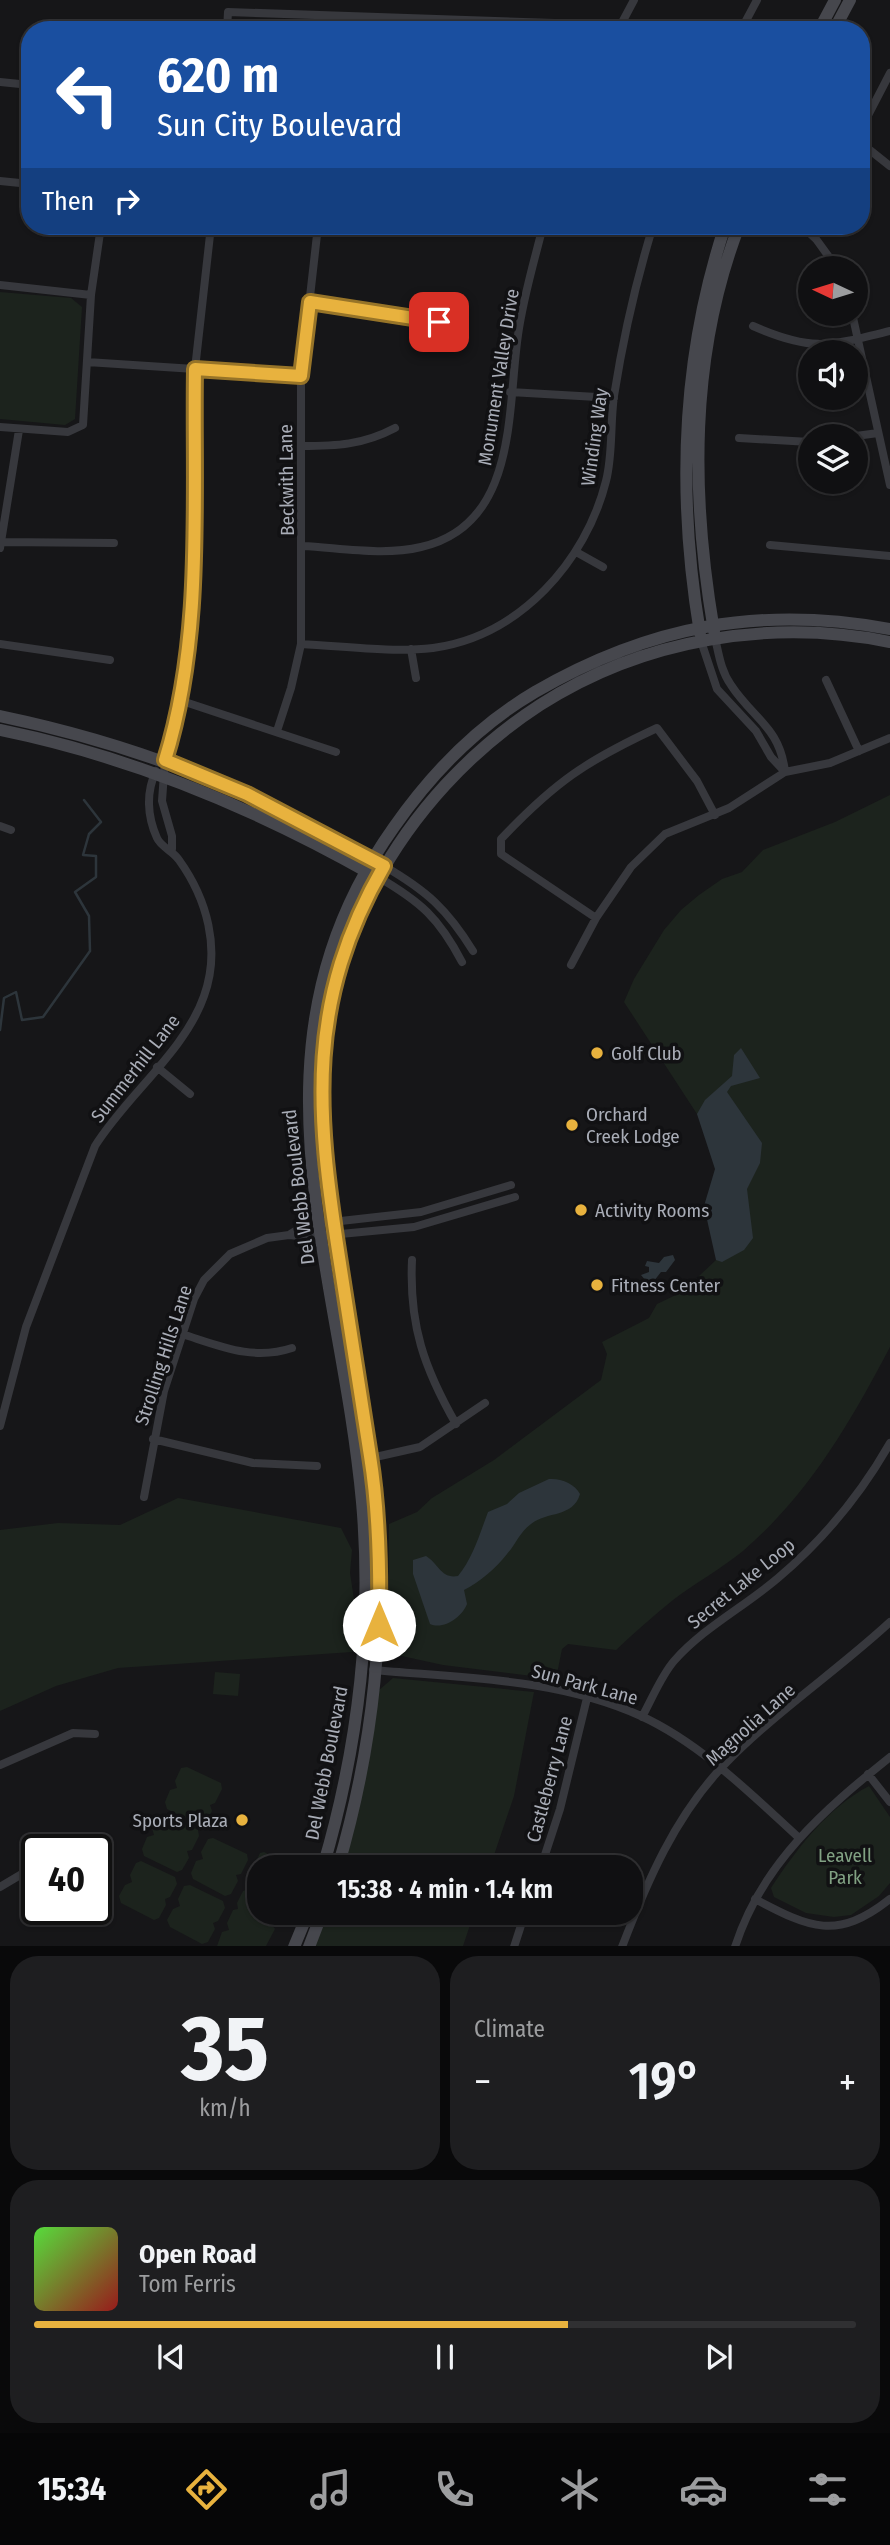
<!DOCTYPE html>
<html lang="en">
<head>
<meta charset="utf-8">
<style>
  :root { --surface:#101012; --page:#1e1e20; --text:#f1f3f6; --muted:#9c9d9f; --line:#303032; --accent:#e8b23e }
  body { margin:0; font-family:"Fira Sans Condensed",sans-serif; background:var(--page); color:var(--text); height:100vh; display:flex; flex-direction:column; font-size:26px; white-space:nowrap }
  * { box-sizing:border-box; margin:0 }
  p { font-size:23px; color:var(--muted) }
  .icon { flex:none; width:38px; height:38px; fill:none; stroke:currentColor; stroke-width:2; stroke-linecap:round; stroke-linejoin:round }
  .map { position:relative; height:1946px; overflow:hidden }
  .sheet { display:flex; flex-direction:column; gap:10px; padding:10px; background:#09090a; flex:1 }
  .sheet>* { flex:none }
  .banner { position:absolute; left:21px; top:21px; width:849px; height:214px; border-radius:28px; box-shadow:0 2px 5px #0004,0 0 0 2px var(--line); background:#1a4fa0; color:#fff; overflow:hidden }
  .needle { width:46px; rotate:274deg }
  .buttons { position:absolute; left:798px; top:256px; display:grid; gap:14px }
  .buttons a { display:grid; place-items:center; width:70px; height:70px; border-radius:50%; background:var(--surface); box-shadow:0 2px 5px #0004,0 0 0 2px var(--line); font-size:35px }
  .speed { position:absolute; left:21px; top:1834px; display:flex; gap:14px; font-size:35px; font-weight:700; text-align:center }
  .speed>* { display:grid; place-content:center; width:91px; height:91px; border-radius:50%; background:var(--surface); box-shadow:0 2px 5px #0004,0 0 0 2px var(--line); line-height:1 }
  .speed .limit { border:4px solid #111; border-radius:10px; background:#fff; color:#111 }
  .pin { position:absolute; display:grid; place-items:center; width:60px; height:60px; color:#fff; margin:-30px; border-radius:14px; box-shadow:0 4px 10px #0006 }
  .me { position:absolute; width:77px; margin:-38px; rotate:0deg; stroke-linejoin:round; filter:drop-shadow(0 0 5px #0008) }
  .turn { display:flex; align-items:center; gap:24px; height:147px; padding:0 21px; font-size:32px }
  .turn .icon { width:91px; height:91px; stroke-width:2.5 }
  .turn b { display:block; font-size:49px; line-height:60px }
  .then { display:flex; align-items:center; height:66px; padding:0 21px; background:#0003; gap:14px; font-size:26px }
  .big { font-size:52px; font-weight:600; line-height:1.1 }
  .sheet .card { flex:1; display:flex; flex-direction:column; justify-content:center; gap:10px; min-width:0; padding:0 24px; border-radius:28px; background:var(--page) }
  .sheet .dial { align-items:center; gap:0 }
  .dial b { font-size:91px; line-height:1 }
  .song { display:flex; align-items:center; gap:21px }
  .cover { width:84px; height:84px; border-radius:10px; background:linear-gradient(135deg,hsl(110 70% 55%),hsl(0 70% 35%)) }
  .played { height:7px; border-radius:4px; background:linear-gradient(90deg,var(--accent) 65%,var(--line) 65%) }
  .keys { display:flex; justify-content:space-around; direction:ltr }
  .heat { display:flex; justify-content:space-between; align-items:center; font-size:38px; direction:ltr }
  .sheet .tiles { flex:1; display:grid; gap:10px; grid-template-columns:1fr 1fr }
  .card:last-child { grid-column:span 2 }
  .trip { position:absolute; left:247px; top:1855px; width:396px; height:70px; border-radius:28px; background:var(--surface); box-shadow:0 2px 5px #0004,0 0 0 2px var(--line); font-weight:600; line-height:70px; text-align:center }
  .dock { display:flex; height:112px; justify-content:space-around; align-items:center; background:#060607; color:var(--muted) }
  .dock .icon { width:49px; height:49px }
  .dock .current { color:var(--accent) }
  .dock b { font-size:32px; color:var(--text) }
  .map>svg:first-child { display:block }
  .green { fill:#1c231d }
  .water { fill:#2d353b }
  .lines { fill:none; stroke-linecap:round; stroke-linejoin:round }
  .stream { stroke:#2d353b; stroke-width:2.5 }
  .street { stroke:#37383d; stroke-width:8 }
  .secondary { stroke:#46474d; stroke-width:12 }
  .route-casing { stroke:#977428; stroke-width:18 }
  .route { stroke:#e8b23e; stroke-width:12 }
  .poi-dot { fill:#e8b23e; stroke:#111113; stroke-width:2.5 }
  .labels { text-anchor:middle; stroke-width:7; stroke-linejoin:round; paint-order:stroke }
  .street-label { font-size:19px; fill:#a9adb7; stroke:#111113 }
  .poi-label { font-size:19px; fill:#a9adb7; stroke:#111113; text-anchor:start }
  .park-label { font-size:19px; fill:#81a183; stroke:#111113 }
</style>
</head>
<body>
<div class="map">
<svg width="890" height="1947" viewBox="0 0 890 1947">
  <rect width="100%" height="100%" fill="#161618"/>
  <!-- green -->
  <path class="green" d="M 0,292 L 71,298 L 82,307 L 75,419 L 65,425 L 0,419 Z
    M 890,795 L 890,1347 C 850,1423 809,1494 743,1551 C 721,1569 695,1583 673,1600 C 653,1616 634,1633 616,1650 L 568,1644 L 562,1649 L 556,1679 L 443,1665 L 388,1653 L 389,1524 L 417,1512 L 432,1498 L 494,1460 L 601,1380 L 607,1354 L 602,1342 L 649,1318 L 657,1304 L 682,1292 L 716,1260 L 727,1168 L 697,1114 L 624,1002 L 634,979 L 664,930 L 681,910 L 699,895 L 722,879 L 742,872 L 763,850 L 835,822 Z
    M 178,1498 L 341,1528 L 352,1550 L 350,1573 L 355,1606 L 352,1652 L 118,1668 L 56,1686 L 0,1711 L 0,1530 L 58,1523 L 120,1525 Z
    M 215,1672 L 240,1674 L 238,1696 L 213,1694 Z
    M 393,1678 L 534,1692 L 514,1796 L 490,1867 L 342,1867 L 378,1691 Z
    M 187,1767 L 221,1783 L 222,1789 L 215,1803 L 210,1805 L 212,1811 L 205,1824 L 199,1825 L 167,1809 L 165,1802 L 170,1790 L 177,1788 L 175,1781 L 181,1768 Z
    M 869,1786 L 890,1817 L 890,1883 L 879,1896 L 851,1915 L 834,1917 L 806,1913 L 774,1897 L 771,1888 C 796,1850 827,1808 869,1786 Z
    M 164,1814 L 198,1830 L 199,1836 L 192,1850 L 187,1851 L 189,1858 L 182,1870 L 177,1872 L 144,1856 L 142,1849 L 147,1837 L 154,1835 L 152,1828 L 159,1815 Z
    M 213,1838 L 247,1854 L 248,1860 L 241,1874 L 236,1875 L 238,1881 L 231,1894 L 225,1896 L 193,1879 L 191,1873 L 196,1861 L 203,1859 L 201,1852 L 208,1839 Z
    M 264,1852 L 280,1860 L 281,1864 L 279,1867 L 259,1867 L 259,1888 L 247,1880 L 260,1853 Z
    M 141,1861 L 175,1877 L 177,1884 L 170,1897 L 165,1899 L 166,1905 L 159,1918 L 154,1920 L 121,1903 L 119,1896 L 125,1885 L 132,1882 L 130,1875 L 136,1863 Z
    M 190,1885 L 223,1901 L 225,1908 L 218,1921 L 213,1923 L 215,1929 L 208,1942 L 202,1944 L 170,1927 L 167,1920 L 173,1909 L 180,1906 L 178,1899 L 184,1886 Z
    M 248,1889 L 259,1894 L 259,1913 L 283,1913 L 277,1925 L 272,1925 L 275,1929 L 266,1946 L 217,1946 L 222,1932 L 229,1930 L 227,1923 L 233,1910 L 238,1909 L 237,1903 L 243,1891 Z
    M 326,1913 L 474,1913 L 463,1946 L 313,1947 Z"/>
  <!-- water -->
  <path class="water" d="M 741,1048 L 760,1078 L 731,1086 L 727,1092 L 762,1143 L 760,1163 L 747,1189 L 753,1238 L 744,1250 L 722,1262 L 716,1260 L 704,1206 L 715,1169 L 697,1114 L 705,1100 L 732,1076 L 734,1055 Z
    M 673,1255 L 675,1260 L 666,1272 L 661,1272 L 650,1286 L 641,1275 L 649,1272 L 649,1267 L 645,1266 L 647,1261 L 659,1263 L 664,1257 Z
    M 549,1479 C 561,1478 575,1484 580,1494 C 573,1518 547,1511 531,1524 C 519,1533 516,1544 507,1554 C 496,1568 480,1582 464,1590 L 467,1604 C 462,1617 444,1630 430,1624 L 413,1574 L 413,1560 L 426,1556 C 439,1564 441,1579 458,1576 C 473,1558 480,1533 488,1512 L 507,1504 L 519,1493 Z"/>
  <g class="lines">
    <!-- stream -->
    <path class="stream" d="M 0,1030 L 4,998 L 16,992 L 22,1020 L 43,1017 L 90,951 L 89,916 L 75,892 L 96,877 L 96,856 L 83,855 L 89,834 L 101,822 L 84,800"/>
    <!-- street -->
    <path class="street" d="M 227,30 L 228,12 L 555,23 L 583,30
      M 618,30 L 634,0
      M 741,30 L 757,0
      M 0,82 L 30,85
      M 861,129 L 890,73
      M 861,143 L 890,166
      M 0,181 L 30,184
      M 802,226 L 816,239 L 837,268
      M 0,285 L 91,295
      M 310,302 L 439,322
      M 852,313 L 890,485
      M 753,326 C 812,352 829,346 890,331
      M 87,362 L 301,376
      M 510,392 L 614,398
      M 0,427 L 68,432 L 83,425 L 91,295 L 101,226
      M 856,436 L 878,433
      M 739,438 L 810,442
      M 301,446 C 336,446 363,445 395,428
      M 0,542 L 114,543
      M 770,545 L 890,556
      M 303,546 C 341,548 384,556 421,547 C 518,525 507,411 518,335 C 523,298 534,262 543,226
      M 0,548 L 19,430
      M 578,553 L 603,567
      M 715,638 C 719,655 721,671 731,685 C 753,719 780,727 785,772
      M 701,641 L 717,689 L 756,731 L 771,757 L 785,772
      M 0,644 L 110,660
      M 301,644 C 344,646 390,653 433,648 C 520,636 586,561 606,481 C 613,454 610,424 614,396 C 623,339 636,281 653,226
      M 411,649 L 416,678
      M 826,680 L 859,751
      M 182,701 L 336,752
      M 277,731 L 291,688 L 301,644 L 301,376 L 318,226
      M 0,826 L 11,830
      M 172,849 L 172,836 L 162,801 L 165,760 L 182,701 L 191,636 L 195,369 L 211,226
      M 384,866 C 427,891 447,909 473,951
      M 378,877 C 421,902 439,918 462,962
      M 596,918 L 501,854 L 501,839 C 555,782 586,761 657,728 L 697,781 L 715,815
      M 571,965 L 596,918 L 631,867 L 665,834 L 729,808 L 785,772 L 830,763 L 890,738
      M 157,1067 L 190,1094
      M 289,1235 L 305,1225 L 421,1212 L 511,1185
      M 412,1260 C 409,1325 424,1368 456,1424
      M 182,1334 C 220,1346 253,1361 292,1348
      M 0,1426 L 26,1327 L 95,1146 C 126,1096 185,1051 204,996 C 221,949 207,899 179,860 C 173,851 161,847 157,838 C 147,816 146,792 156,771
      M 153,1439 L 253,1463 L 317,1466
      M 371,1458 L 420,1447 L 485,1403
      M 144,1497 L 164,1391 L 194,1299 L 204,1280 L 230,1254 L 267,1238 L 289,1235 L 309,1237 L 414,1227 L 515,1197
      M 373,1670 C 463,1678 558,1678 641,1716 C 700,1743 751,1794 798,1837
      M 642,1717 C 652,1699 661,1676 674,1661 C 703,1628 744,1607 778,1578 C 823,1540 861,1494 890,1443
      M 0,1765 L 73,1733 L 95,1734
      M 868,1774 L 890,1802
      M 541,1867 L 560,1809 L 587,1698
      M 0,1887 L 37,1865
      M 755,1899 C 810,1928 837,1941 890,1899
      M 514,1947 L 525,1913
      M 622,1947 C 647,1882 675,1816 724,1765 C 774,1713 837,1671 890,1622
      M 735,1947 C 762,1863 824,1810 890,1757"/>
    <!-- secondary -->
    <path class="secondary" d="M 819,30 L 835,0
      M 834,30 L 850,0
      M 714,631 C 691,496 689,356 739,226
      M 700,633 C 677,495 681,359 725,226
      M 0,716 C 144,746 250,791 378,863
      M 0,730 C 133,757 255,808 373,875
      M 323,1867 C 358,1748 373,1627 362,1502 C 340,1263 238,1047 394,827 C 431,774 479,725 535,692 C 649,626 760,605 890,629
      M 338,1867 C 377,1734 389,1596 371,1459 C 356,1347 327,1235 321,1122 C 312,954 400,796 540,705 C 643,639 770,618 890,642
      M 294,1947 L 308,1913
      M 309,1947 L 322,1913"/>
  </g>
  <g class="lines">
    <defs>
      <path id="route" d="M 379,1625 C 380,1569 379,1511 370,1456 C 360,1389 349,1323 339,1257 C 316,1110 306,1001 384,866 L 247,794 L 165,760 C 204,635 193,499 195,369 L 301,376 L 310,302 L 439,322"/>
    </defs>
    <!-- route casing -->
    <use href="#route" class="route-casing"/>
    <!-- route -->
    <use href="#route" class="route"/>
  </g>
  <!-- markers -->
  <g class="poi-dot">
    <circle cx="597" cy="1053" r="7"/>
    <circle cx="572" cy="1125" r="7"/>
    <circle cx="581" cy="1210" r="7"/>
    <circle cx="597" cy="1285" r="7"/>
    <circle cx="242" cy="1820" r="7"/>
  </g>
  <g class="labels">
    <!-- street labels -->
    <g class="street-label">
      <text transform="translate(498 377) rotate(-81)" y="7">Monument Valley Drive</text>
      <text transform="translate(594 437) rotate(-82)" y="7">Winding Way</text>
      <text transform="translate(286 480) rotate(-91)" y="7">Beckwith Lane</text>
      <text transform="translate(135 1068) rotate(-52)" y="7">Summerhill Lane</text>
      <text transform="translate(298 1187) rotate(-97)" y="7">Del Webb Boulevard</text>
      <text transform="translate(163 1355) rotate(-72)" y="7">Strolling Hills Lane</text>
      <text transform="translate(741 1583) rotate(-39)" y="7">Secret Lake Loop</text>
      <text transform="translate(585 1684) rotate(15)" y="7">Sun Park Lane</text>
      <text transform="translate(750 1724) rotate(-42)" y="7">Magnolia Lane</text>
      <text transform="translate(326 1763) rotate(-79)" y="7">Del Webb Boulevard</text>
      <text transform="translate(549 1779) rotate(-75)" y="7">Castleberry Lane</text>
    </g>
    <!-- poi labels -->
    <g class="poi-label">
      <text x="611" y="1060">Golf Club</text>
      <text x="586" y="1121">Orchard<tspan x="586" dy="22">Creek Lodge</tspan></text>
      <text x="595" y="1217">Activity Rooms</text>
      <text x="611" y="1292">Fitness Center</text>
      <text x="228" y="1827" text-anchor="end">Sports Plaza</text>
    </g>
    <!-- park labels -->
    <g class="park-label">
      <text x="845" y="1862">Leavell<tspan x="845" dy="22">Park</tspan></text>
    </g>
  </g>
</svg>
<div class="buttons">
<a><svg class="needle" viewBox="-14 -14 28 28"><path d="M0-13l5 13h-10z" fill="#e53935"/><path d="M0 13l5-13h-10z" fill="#9c9d9f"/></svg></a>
<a><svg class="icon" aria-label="sound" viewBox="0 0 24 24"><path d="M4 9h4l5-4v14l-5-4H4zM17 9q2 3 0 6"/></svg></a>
<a><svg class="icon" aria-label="layers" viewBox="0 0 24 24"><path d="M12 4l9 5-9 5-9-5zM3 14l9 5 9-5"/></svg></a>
</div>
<div class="speed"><div class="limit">40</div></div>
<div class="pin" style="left:439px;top:322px;background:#d93025"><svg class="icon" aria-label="arrive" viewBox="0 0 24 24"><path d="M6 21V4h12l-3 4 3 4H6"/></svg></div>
<svg class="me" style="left:379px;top:1625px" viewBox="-20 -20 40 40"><circle r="19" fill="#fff"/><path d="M0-13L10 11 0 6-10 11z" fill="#e8b23e"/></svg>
<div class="trip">15:38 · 4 min · 1.4 km</div>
<div class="banner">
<div class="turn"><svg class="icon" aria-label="left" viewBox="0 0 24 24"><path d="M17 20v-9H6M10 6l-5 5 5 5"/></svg><div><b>620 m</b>Sun City Boulevard</div></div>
<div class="then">Then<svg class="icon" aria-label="right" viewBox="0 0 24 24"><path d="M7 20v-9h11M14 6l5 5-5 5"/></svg></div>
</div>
</div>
<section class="sheet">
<div class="tiles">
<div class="card dial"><b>35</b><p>km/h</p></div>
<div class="card"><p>Climate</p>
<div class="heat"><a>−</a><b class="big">19°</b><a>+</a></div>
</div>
<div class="card">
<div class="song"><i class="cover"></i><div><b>Open Road</b><p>Tom Ferris</p></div></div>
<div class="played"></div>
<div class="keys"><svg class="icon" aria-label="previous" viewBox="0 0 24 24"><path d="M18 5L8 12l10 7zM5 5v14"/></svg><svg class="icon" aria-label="pause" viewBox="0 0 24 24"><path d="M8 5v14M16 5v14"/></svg><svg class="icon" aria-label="next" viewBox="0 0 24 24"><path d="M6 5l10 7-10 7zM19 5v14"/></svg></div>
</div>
</div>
</section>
<nav class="dock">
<b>15:34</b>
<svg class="icon current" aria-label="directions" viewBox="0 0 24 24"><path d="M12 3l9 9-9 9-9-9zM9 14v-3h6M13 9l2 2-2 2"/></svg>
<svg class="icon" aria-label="music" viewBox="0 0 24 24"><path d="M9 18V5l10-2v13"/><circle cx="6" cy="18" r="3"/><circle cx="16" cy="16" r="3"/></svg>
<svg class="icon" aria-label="phone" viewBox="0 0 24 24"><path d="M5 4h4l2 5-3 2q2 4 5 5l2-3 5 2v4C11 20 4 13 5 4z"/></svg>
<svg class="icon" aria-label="climate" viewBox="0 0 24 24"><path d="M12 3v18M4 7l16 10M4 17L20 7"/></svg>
<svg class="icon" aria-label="car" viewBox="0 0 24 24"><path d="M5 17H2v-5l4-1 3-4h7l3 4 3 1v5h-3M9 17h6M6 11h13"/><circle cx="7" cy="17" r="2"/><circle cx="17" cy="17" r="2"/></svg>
<svg class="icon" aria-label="filters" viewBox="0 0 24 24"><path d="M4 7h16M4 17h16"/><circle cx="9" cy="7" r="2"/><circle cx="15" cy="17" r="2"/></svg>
</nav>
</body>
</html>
